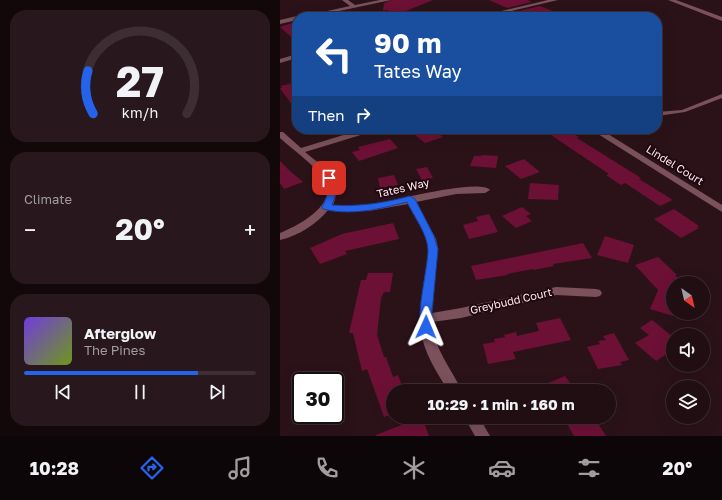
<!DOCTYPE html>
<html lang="en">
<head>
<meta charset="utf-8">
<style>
  :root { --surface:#200e13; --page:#28171c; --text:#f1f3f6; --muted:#a29ca0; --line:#3d2e33; --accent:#2563eb }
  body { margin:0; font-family:"Golos Text",sans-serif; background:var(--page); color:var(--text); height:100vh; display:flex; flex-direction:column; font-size:15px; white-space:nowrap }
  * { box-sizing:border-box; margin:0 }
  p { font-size:13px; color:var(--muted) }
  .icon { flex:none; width:22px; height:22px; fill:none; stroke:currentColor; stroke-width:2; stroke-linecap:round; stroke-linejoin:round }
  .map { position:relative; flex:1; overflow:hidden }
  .panel { display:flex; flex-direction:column; gap:10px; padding:10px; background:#12080a; width:280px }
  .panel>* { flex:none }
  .guide { position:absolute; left:12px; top:12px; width:370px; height:122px; border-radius:16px; box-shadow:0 4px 16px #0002,0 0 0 1px var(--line); background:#1a4fa0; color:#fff; overflow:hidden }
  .needle { width:26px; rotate:146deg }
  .tools { position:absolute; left:386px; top:276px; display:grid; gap:8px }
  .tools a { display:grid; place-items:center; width:44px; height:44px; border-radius:50%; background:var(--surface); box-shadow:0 4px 16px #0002,0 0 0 1px var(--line); font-size:20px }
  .speed { position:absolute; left:12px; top:372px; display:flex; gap:8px; font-size:20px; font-weight:700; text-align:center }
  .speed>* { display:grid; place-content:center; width:52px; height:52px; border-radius:50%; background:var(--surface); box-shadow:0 4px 16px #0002,0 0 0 1px var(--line); line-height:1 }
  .speed .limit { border:2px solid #111; border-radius:6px; background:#fff; color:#111 }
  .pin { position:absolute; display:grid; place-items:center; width:34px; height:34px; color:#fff; margin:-17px; border-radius:8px; box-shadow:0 2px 6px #0006 }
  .me { position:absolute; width:44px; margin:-22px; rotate:1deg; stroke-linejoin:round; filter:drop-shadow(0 0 3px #0008) }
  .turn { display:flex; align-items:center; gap:14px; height:84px; padding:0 16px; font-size:18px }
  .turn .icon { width:52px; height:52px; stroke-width:2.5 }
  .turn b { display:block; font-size:28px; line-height:34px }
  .then { display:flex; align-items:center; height:38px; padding:0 16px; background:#0003; gap:8px; font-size:15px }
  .big { font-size:30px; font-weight:700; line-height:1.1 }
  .panel .card { flex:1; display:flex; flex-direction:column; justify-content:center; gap:6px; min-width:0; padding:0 14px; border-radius:16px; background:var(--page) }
  .panel .dial { align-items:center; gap:0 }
  .dial svg { height:104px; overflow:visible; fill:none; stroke:var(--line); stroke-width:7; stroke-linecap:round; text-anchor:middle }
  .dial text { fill:var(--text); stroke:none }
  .song { display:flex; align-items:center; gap:12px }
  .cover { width:48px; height:48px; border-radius:6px; background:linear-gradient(135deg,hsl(260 70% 55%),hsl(80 70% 35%)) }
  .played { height:4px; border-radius:2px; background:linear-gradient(90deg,var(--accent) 75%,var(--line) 75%) }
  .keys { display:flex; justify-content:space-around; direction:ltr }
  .heat { display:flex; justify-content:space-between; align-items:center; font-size:22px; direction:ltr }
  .trip { position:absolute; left:106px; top:384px; width:230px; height:40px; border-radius:20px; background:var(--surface); box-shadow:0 4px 16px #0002,0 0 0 1px var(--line); font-weight:700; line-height:40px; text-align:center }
  .tab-bar { display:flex; height:64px; justify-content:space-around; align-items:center; background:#0d0608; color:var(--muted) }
  .tab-bar .icon { width:28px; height:28px }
  .tab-bar .current { color:var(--accent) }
  .tab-bar b { font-size:18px; color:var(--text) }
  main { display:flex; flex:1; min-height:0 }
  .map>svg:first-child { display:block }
  .building { fill:#6d1035 }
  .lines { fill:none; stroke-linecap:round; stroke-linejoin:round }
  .lane { fill:#7b515c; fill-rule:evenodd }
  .street { fill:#7b515c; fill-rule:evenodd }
  .route { fill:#2563eb; stroke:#184099 }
  .labels { text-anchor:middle; stroke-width:4; stroke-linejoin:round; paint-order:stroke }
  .street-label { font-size:11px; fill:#fdeaee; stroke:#210810 }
</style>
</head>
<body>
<main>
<section class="panel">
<div class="card dial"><svg viewBox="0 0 100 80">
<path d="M14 69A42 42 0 1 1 86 69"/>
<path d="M14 69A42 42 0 0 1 10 36" stroke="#2563eb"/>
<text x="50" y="56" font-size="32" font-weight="700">27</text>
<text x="50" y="72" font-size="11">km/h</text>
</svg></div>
<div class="card"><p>Climate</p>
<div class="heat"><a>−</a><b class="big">20°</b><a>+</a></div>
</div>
<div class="card">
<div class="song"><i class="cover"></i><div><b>Afterglow</b><p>The Pines</p></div></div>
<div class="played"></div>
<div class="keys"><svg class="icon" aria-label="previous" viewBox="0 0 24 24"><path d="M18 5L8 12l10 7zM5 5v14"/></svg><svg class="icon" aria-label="pause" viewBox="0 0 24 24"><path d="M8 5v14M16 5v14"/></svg><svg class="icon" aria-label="next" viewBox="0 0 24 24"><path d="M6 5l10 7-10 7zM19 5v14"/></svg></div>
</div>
</section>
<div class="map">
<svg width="442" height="436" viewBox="0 0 442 436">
  <rect width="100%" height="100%" fill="#2b1219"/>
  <!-- building -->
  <path class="building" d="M 112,0 L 153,0 L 126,11 L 128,17 L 109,17 L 108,10 L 103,11 L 104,3 Z
    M 209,0 L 247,0 L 252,2 L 227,8 Z
    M 260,6 L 275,12 L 254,17 L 246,17 L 235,12 Z
    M 12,23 L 17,27 L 17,42 L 0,27 Z
    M 17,82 L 17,112 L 0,88 L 2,88 L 1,86 Z
    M 153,129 L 163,137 L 145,143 L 135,135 Z
    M 262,129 L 286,129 L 299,137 L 297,138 L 361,178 L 359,179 L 393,200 L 380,206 L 345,183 L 341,185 L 326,175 L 329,174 Z
    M 110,139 L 118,148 L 79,161 L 72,152 L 80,150 L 78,147 Z
    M 202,155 L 218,156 L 216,168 L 190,166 L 194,156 L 201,156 Z
    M 244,159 L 260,172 L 241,179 L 225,166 Z
    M 0,161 L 10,171 L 23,182 L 4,189 L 0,183 Z
    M 147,167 L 153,178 L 142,180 L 136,169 Z
    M 114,175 L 118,185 L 100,188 L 98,178 Z
    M 250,183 L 279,185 L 278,200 L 248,199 Z
    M 242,207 L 251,214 L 246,216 L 252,221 L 236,228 L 222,216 Z
    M 394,209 L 419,226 L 417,227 L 419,228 L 401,238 L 374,219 Z
    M 209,214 L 218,232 L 189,239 L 183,225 L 198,221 L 196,217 Z
    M 113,223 L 119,239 L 65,251 L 67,254 L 40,264 L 30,248 L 62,234 Z
    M 325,236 L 354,245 L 348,263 L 317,255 Z
    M 303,243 L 312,258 L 273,264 L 274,266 L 253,270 L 253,269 L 227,274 L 228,275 L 196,280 L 191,266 Z
    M 378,257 L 397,275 L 395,275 L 398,278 L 393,280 L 393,316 L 370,309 L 378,290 L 355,265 Z
    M 88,273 L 113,273 L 110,292 L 104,292 L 101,298 L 97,335 L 104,357 L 106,357 L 113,377 L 118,375 L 124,391 L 113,391 L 113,414 L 104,417 L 87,369 L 82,371 L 73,333 L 69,333 L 81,280 L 86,280 Z
    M 280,318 L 291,340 L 233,352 L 236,359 L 208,364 L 203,344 L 215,342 L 214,339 L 225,337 L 224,335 L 236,332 L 237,336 L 259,331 L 256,323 Z
    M 372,320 L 393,337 L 393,350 L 376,361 L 355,343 L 369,335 L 360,328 Z
    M 334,333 L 349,360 L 340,362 L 342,365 L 318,369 L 307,347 L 320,344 L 318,341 L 326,340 L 323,336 Z
    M 285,376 L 296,391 L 249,391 Z
    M 142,417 L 149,436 L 96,436 L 96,435 Z
    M 283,417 L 314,417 L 326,436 L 294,436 Z"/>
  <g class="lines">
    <!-- lane -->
    <path class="lane" d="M 442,94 L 442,98 L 405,112 L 377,116 L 377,112 L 402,110 Z"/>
    <!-- street -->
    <path class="street" d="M 62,0 L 68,0 L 75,5 L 100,0 L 111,0 L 31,17 L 20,17 L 70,6 Z
      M 268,0 L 278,0 L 206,17 L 196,17 Z
      M 388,0 L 396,0 L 442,17 L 442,21 Z
      M 17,16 L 19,17 L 17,17 L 17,20 L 0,24 L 0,20 Z
      M 17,54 L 17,58 L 0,63 L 0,59 Z
      M 83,129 L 95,129 L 94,131 L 25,152 C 43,167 64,179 53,205 C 67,206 82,206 96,204 C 114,201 198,178 210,190 L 205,193 L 176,194 L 136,202 L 156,239 L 158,249 L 152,313 L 181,308 L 276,287 L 316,289 L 320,290 L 322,293 L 320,296 L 316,297 L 276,295 L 181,318 L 152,322 C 154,349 171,368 182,391 L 168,391 C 157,372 143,352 141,330 C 137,303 154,262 146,239 C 142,227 133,215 128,204 L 89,211 L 48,210 C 37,224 18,236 0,240 L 0,233 C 20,225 63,202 41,176 C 31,162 13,150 0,138 L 0,132 L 3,132 L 21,148 Z
      M 310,129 L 320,129 L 442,205 L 442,212 Z
      M 184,417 L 199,417 L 210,436 L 195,436 Z"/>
  </g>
  <!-- route -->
  <path class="route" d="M 49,176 L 54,178 L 57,190 L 52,205 C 79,207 104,203 130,196 L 135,199 L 154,236 L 158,249 L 152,312 L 152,327 L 151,330 L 146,332 L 142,330 C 135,317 148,268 148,250 C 148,235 134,216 127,202 C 100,209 71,216 43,209 L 42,207 C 48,196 49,191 45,178 Z"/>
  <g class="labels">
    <!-- street labels -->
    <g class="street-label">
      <text transform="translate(395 165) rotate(32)" y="4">Lindel Court</text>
      <text transform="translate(123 188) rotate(-13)" y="4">Tates Way</text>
      <text transform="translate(231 301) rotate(-13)" y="4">Greybudd Court</text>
    </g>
  </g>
</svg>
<div class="tools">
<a><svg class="needle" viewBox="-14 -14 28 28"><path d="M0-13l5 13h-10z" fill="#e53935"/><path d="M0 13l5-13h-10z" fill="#a29ca0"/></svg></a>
<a><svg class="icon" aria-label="sound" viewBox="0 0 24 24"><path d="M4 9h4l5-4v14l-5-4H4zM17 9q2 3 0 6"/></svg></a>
<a><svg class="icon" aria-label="layers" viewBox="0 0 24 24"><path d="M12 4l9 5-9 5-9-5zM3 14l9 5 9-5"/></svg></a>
</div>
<div class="speed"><div class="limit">30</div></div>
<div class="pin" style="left:49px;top:178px;background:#d93025"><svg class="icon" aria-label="arrive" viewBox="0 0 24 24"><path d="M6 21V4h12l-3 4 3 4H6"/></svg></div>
<svg class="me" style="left:146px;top:327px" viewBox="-20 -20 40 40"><path d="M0-17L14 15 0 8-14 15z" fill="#2563eb" stroke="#fff" stroke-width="4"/></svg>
<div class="trip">10:29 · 1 min · 160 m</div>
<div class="guide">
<div class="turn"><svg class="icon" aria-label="left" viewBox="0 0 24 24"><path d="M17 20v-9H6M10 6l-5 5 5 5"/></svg><div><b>90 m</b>Tates Way</div></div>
<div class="then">Then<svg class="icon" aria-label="right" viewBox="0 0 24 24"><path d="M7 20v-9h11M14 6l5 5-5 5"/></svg></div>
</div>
</div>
</main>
<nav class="tab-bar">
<b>10:28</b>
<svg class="icon current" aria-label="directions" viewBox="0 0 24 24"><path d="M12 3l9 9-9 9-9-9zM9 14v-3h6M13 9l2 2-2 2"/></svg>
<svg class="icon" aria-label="music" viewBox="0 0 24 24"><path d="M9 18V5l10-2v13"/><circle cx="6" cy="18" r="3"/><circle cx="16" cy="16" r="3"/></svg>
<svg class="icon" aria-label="phone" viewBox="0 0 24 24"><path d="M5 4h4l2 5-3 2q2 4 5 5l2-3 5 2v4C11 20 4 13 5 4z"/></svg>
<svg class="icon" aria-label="climate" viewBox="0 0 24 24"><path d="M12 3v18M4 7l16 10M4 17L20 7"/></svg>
<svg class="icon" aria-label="car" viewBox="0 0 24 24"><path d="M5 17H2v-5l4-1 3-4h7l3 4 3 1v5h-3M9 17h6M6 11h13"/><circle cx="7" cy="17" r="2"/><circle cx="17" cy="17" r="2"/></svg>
<svg class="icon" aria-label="filters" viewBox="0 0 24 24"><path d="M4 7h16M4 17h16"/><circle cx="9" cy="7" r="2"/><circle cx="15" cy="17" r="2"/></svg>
<b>20°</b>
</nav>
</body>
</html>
